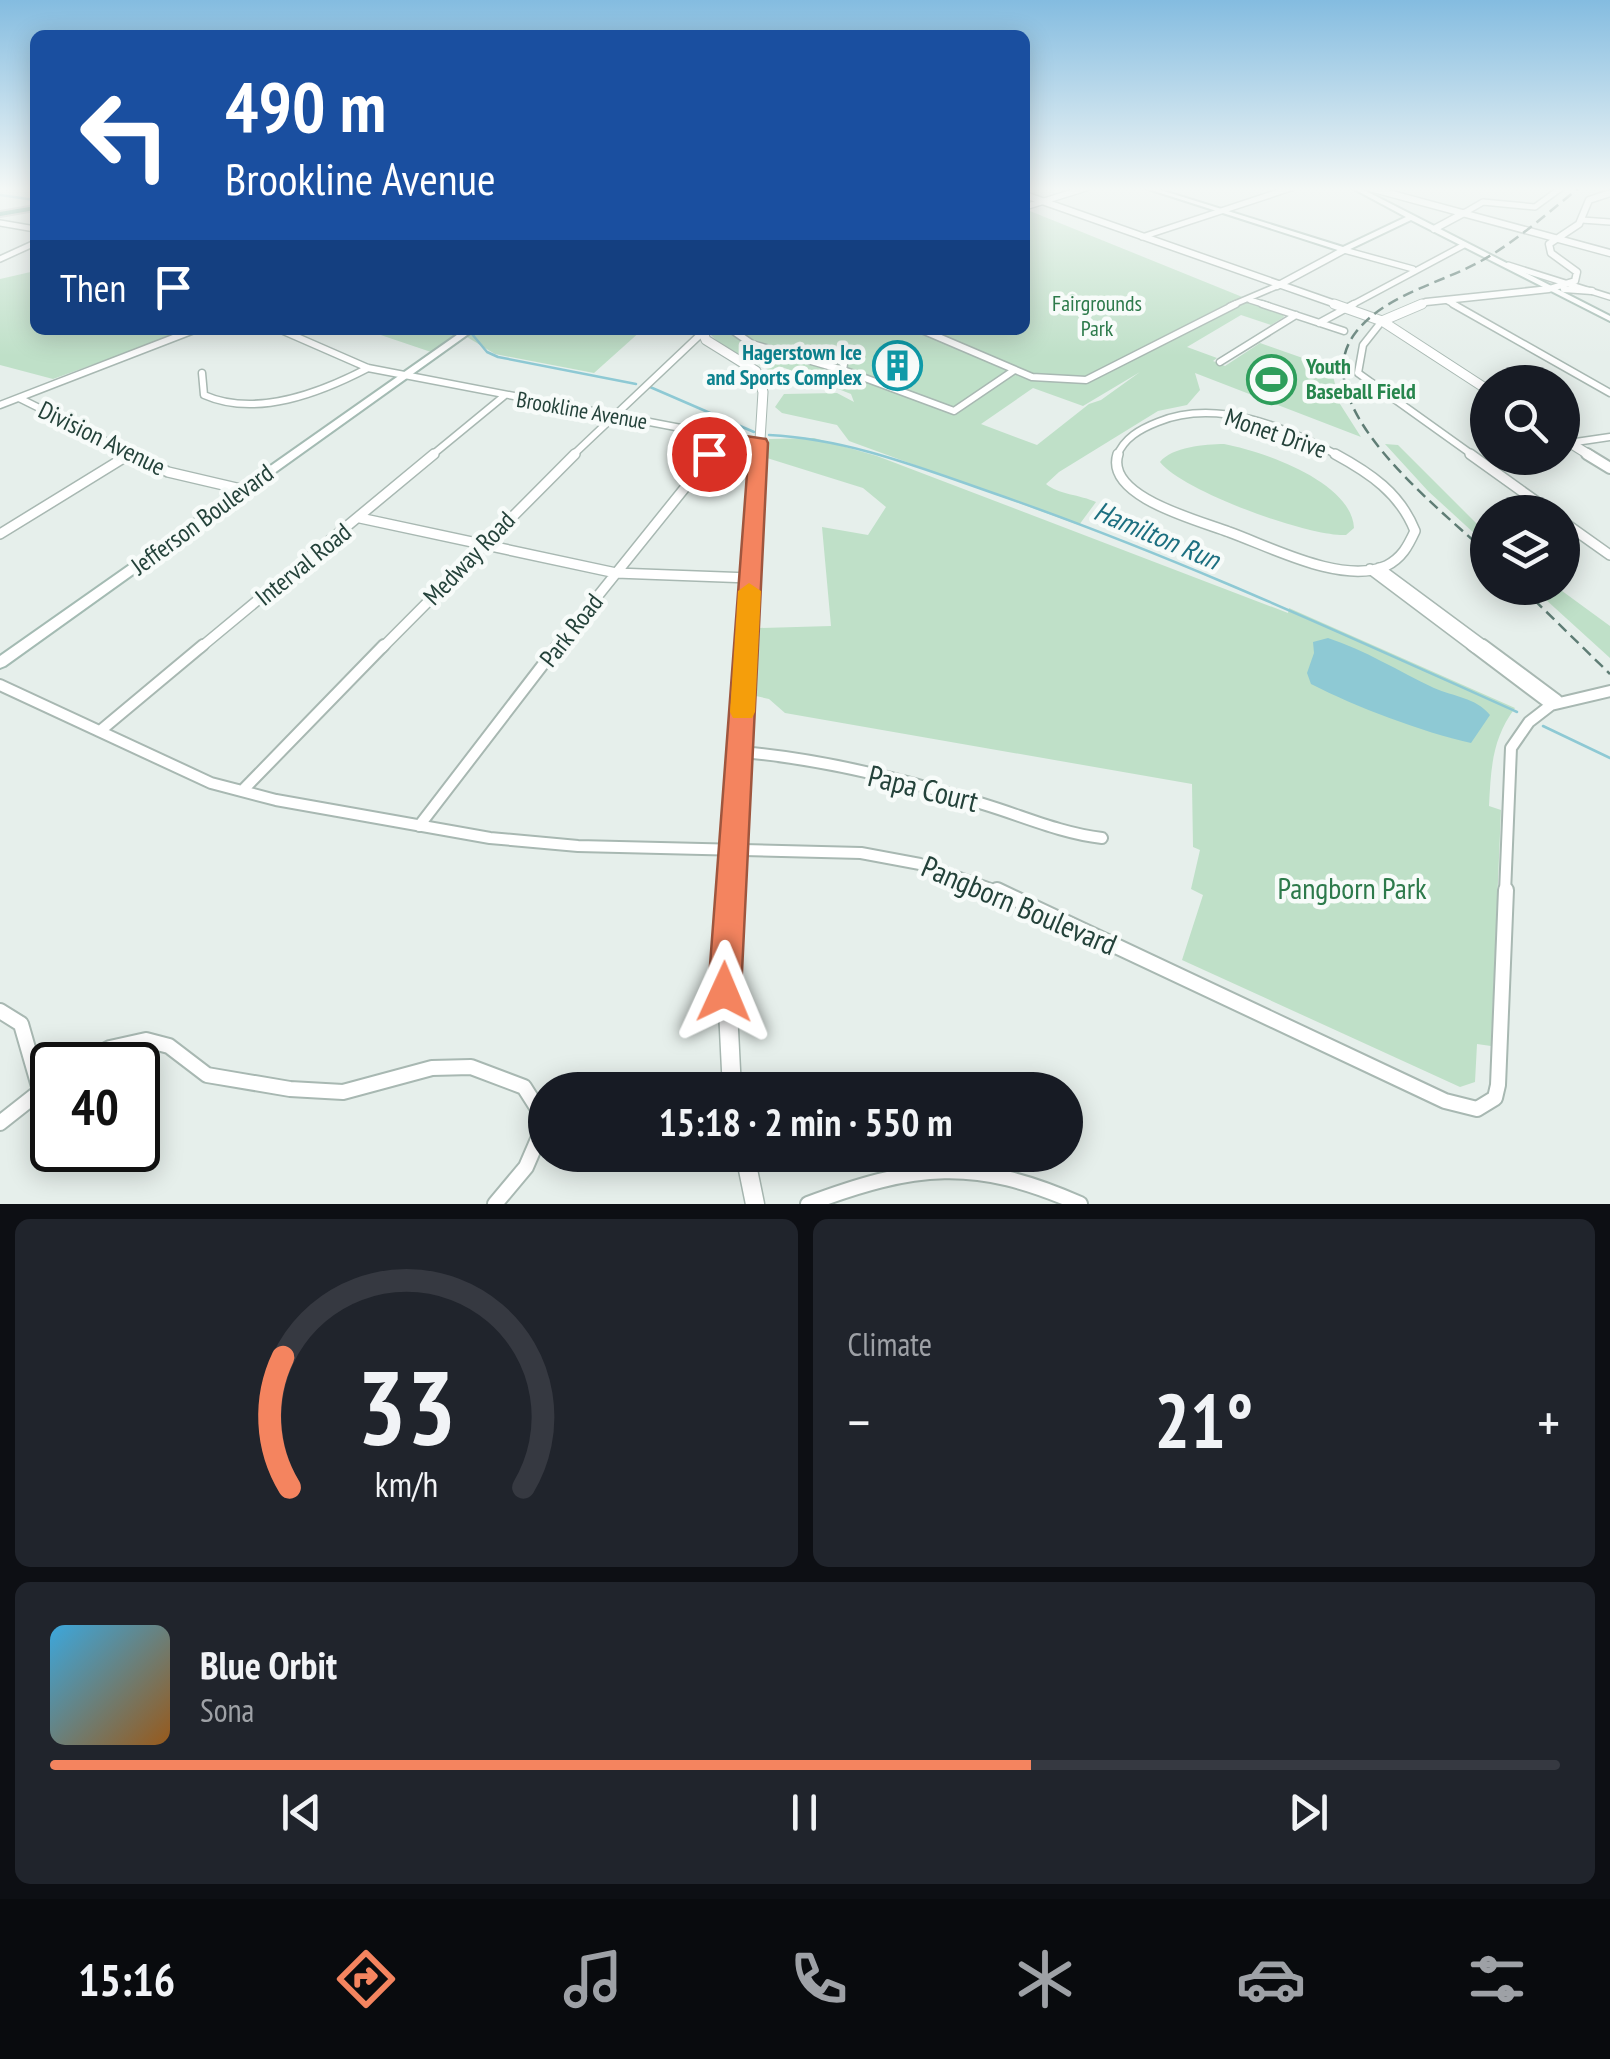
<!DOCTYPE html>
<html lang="en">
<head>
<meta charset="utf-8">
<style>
  :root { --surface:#171b24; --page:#20242c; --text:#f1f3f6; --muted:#9ea1a6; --line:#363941; --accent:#f4845f }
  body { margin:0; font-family:"PT Sans Narrow",sans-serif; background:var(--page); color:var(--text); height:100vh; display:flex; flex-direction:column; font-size:38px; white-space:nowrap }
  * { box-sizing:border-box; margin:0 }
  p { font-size:32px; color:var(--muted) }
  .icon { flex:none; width:55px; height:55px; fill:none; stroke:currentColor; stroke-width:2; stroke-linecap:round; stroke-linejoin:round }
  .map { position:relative; height:1204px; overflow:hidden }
  .panel { display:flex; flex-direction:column; gap:15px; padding:15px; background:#0d0f14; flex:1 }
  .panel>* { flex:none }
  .guide { position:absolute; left:30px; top:30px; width:1000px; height:305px; border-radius:15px; box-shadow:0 5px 25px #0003; background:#1a4fa0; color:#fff; overflow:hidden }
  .controls { position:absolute; left:1470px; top:365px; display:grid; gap:20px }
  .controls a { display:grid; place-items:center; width:110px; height:110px; border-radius:50%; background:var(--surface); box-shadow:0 5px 25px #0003; font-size:50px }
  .speed { position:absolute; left:30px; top:1042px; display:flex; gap:20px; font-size:50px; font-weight:700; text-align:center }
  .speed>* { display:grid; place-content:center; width:130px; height:130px; border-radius:50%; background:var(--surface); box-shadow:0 5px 25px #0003; line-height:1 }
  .speed .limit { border:5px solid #111; border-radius:15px; background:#fff; color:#111 }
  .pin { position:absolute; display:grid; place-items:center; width:85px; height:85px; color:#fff; margin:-42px; border:5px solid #fff; border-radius:50%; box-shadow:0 2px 10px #0007 }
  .me { position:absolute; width:110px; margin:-55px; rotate:1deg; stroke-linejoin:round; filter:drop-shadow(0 0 8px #0008) }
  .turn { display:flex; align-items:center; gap:35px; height:210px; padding:0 30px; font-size:45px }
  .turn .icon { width:130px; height:130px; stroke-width:2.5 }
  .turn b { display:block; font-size:70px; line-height:85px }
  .then { display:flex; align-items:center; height:95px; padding:0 30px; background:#0003; gap:20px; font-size:38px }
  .big { font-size:75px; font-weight:700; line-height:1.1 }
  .panel .widget { flex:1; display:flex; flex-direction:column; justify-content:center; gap:15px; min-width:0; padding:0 35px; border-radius:15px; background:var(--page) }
  .panel .dial { align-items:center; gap:0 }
  .dial svg { height:260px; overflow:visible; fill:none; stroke:var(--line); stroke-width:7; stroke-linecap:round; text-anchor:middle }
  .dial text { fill:var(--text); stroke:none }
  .song { display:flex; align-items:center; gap:30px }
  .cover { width:120px; height:120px; border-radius:15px; background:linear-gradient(135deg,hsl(200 70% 55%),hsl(30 70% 35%)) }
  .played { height:10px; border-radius:5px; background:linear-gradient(90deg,var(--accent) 65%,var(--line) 65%) }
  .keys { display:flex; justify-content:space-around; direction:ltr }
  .heat { display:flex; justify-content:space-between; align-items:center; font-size:55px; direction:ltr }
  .panel .tiles { flex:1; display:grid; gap:15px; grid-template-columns:1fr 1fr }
  .widget:last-child { grid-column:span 2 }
  .trip { position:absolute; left:528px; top:1072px; width:555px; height:100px; border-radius:50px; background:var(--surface); box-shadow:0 5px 25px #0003; font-weight:700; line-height:100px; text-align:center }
  .dock { display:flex; height:160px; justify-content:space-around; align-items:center; background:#090b0e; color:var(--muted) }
  .dock .icon { width:70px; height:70px }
  .dock .active { color:var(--accent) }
  .dock b { font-size:45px; color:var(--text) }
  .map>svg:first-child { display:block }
  .green { fill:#bfe0c8; fill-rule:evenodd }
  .water { fill:#8ec9d4 }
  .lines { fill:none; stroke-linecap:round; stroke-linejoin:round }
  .stream { stroke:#8ec9d4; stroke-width:2.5 }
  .minor-far4-casing { stroke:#a8b8b2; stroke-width:8 }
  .minor-far3-casing { stroke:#a8b8b2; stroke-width:9 }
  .minor-far2-casing { stroke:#a8b8b2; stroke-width:12 }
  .minor-far1-casing { stroke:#a8b8b2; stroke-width:14 }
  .minor-casing { stroke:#a8b8b2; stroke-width:18 }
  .tertiary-far4-casing { stroke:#a8b8b2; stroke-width:9 }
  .tertiary-far3-casing { stroke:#a8b8b2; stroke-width:11 }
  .tertiary-far2-casing { stroke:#a8b8b2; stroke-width:14 }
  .tertiary-far1-casing { stroke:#a8b8b2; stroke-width:18 }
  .tertiary-casing { stroke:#a8b8b2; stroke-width:21 }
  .secondary-casing { stroke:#a4bbb3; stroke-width:4 }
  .primary-casing { stroke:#c2cac8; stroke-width:4 }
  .minor-far4 { stroke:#fff; stroke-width:5 }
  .minor-far3 { stroke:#fff; stroke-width:6 }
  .minor-far2 { stroke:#fff; stroke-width:9 }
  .minor-far1 { stroke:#fff; stroke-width:10 }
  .minor { stroke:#fff; stroke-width:14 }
  .tertiary-far4 { stroke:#fff; stroke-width:6 }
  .tertiary-far3 { stroke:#fff; stroke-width:9 }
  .tertiary-far2 { stroke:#fff; stroke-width:10 }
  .tertiary-far1 { stroke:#fff; stroke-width:14 }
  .tertiary { stroke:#fff; stroke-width:18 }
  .secondary { fill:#fff; fill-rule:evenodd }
  .primary { fill:#6aa596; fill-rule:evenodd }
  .rail { stroke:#5f7d75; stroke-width:2.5; stroke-dasharray:11 6; stroke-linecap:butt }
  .route { fill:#f4845f; stroke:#9f563e; stroke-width:2.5 }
  .slow { fill:#f59e0b }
  .labels { text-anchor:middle; stroke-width:9; stroke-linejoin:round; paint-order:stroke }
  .far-park-label { font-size:22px; fill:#2d7a4b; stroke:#f7fbf9 }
  .far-culture-label { font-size:22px; font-weight:bold; fill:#0d838f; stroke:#f7fbf9; text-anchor:end }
  .far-leisure-label { font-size:22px; font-weight:bold; fill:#27864d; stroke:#f7fbf9; text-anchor:start }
  .far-street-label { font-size:22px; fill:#24423a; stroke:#f7fbf9 }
  .street-label { font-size:25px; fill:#24423a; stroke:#f7fbf9 }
  .water-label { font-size:28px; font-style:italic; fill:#1c6f80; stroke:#f7fbf9 }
  .near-street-label { font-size:30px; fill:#24423a; stroke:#f7fbf9 }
  .near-park-label { font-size:30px; fill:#2d7a4b; stroke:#f7fbf9 }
</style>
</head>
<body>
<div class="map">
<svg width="1610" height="1204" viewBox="0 0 1610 1204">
  <rect width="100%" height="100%" fill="#e6efeb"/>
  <!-- green -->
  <path class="green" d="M 1025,209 L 1282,313 L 1284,317 L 1271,325 L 1241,315 L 1187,347 L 1217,358 L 1213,361 L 1225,366 L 1260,343 L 1331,368 L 1340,404 L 1361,437 L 1195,373 L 1200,390 L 1187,405 L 1158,411 L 1059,472 L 1046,484 C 1057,494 1081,495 1096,502 L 1079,525 L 849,441 L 837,425 L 782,413 L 775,407 L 784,394 L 837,393 L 854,402 L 851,394 L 782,367 L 773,372 L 722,346 L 709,333 L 1025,330 ZM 1140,372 L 1101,400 L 1089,404 L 1037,445 L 981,424 L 1033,388 L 1083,406 Z
    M 35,271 L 35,330 L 189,330 L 53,379 L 0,365 L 0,279 Z
    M 366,330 L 463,330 L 431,352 Z
    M 477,330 L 642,330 L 594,373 L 495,354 L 467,337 Z
    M 814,438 L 877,456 L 1288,613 L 1289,608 L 1515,708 C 1492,739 1491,768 1489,806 L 1501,810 L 1491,1046 L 1477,1044 L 1475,1082 L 1460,1087 L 1182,960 L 1203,895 L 1191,889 L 1200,850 L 1193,847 L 1192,784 L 785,713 L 769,699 L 756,696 L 759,628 L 831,626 L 822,527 L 868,535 L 886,507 L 863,488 L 767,458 L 769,439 Z
    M 1224,444 C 1262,451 1352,482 1354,528 L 1346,535 C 1309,537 1182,491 1160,462 C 1172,447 1205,444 1224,444 Z
    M 1385,444 L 1398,445 L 1487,534 L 1487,545 L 1428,491 Z
    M 1533,588 L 1558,588 L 1610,626 L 1610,658 Z"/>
  <!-- water -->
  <path class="water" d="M 1328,638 C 1365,650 1398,671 1434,688 C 1454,697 1475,697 1490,715 L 1471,743 C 1422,732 1356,707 1311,684 L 1307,673 L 1314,653 L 1313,642 Z"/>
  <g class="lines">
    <!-- stream -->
    <path class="stream" d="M 0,195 L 35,200
      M 472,334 L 487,352 L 498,357 L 636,384
      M 650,387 L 754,432
      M 769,435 C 849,439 921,468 996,494 C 1175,556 1345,635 1517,712
      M 1543,726 L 1610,758"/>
    <defs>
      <path id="minor-far4" d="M 1025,207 L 1086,188
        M 1464,213 L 1483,202 L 1535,207 L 1561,188
        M 1582,220 L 1610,222
        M 0,223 L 35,229
        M 1142,237 L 1291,188
        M 1344,250 L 1413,269
        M 0,259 L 35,243
        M 1508,265 L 1610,297
        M 1250,300 L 1269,306
        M 1446,300 L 1457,306
        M 1230,306 L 1277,286
        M 1350,306 L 1464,245"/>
      <path id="minor-far3" d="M 1262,304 L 1344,331
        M 1453,304 L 1610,393
        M 1382,321 L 1363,345 L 1358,373 L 1474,456
        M 1319,323 L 1354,304
        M 281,330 L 368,368 L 759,443
        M 732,330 L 752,344 L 846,371 L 954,411 L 1013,371
        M 922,330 L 1032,377 L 1086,380 L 1236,304
        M 811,361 L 838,359 L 844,364 L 843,370
        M 1220,362 L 1296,315
        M 202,373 L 204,395 C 256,418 320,393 368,368
        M 19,398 L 136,456
        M 0,405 L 194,330
        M 1562,444 L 1610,437
        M 126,456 L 130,454
        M 431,456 L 504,396
        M 572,456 L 702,333
        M 709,456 L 727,438
        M 1117,456 C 1124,438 1140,429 1158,422 C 1217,398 1286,427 1339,456"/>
      <path id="minor-far2" d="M 131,454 L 168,472 L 245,490
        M 1118,454 C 1104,497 1201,521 1229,532 C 1271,547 1342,585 1386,566 C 1402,558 1408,546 1415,531 C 1400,493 1370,473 1335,454
        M 1470,454 L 1551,512
        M 360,518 L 616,573 L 750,578
        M 1562,521 L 1610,555
        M 0,534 L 130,454
        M 1379,568 L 1487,648
        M 1370,569 L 1475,648
        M 200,648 L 434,454
        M 382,648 L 575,454
        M 556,648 L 712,454"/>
      <path id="minor-far1" d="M 1472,645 L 1549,703
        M 1483,645 L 1557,700
        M 0,685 L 211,783 L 276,800 L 490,838 L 578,846 L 861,853 L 920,864 L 1002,893
        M 100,731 L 203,645
        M 741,752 C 824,759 904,779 983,804 C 1023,816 1060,833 1102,838
        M 243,790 L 384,645
        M 419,826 L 558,645
        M 1505,893 L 1511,748 L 1529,722 L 1551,705 L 1610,691"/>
      <path id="minor" d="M 997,890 L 1445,1101 L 1477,1109 L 1495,1098 L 1498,1085 L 1506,890
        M 0,1011 L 21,1024 L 40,1090
        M 78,1065 L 110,1048 L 146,1040 L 169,1046 L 207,1075 L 290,1089 L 343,1092 L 432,1068 L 471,1067 L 524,1087 L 545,1120
        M 0,1123 L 52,1082
        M 495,1204 L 526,1167 L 545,1123
        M 808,1204 C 915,1164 974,1157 1080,1204"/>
      <path id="tertiary-far4" d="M 1370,188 L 1610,253
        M 1025,195 L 1341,306
        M 1434,229 L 1464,213
        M 1277,286 L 1344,250
        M 1564,289 L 1592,291
        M 1416,306 L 1426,302 L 1549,289 L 1575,281 L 1577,272 L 1551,253 L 1549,244 L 1579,224 L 1589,200 L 1610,193"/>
      <path id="tertiary-far3" d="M 1334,304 L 1382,321 L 1488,390
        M 1382,321 L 1422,304
        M 702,330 L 706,340 L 756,371 L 763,392 L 759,456
        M 1562,438 L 1591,456"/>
      <path id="tertiary-far2" d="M 1587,454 L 1610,468
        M 746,648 L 759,454"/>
      <path id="tertiary-far1" d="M 729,893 L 746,645"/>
      <path id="tertiary" d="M 729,890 L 725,950 L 732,1090
        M 745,1155 L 755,1204"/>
      <path id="secondary" d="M 1145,188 L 1154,188 L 1343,247 L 1406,217 L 1352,188 L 1360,188 L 1610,316 L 1610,321 L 1411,220 L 1344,252 Z
        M 464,330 L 474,330 L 5,666 L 0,668 L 0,656 Z"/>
      <path id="primary" d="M 35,206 L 35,210 L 0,216 L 0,212 Z"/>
    </defs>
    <!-- minor-far4 casing -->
    <use href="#minor-far4" class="minor-far4-casing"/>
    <!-- minor-far3 casing -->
    <use href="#minor-far3" class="minor-far3-casing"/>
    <!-- minor-far2 casing -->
    <use href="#minor-far2" class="minor-far2-casing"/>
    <!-- minor-far1 casing -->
    <use href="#minor-far1" class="minor-far1-casing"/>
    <!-- minor casing -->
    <use href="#minor" class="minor-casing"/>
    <!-- tertiary-far4 casing -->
    <use href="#tertiary-far4" class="tertiary-far4-casing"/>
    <!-- tertiary-far3 casing -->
    <use href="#tertiary-far3" class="tertiary-far3-casing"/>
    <!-- tertiary-far2 casing -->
    <use href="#tertiary-far2" class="tertiary-far2-casing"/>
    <!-- tertiary-far1 casing -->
    <use href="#tertiary-far1" class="tertiary-far1-casing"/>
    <!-- tertiary casing -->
    <use href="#tertiary" class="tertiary-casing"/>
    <!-- secondary casing -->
    <use href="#secondary" class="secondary-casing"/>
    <!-- primary casing -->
    <use href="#primary" class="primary-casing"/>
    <!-- minor-far4 -->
    <use href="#minor-far4" class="minor-far4"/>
    <!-- minor-far3 -->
    <use href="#minor-far3" class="minor-far3"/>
    <!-- minor-far2 -->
    <use href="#minor-far2" class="minor-far2"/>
    <!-- minor-far1 -->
    <use href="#minor-far1" class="minor-far1"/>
    <!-- minor -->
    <use href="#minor" class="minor"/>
    <!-- tertiary-far4 -->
    <use href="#tertiary-far4" class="tertiary-far4"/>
    <!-- tertiary-far3 -->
    <use href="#tertiary-far3" class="tertiary-far3"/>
    <!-- tertiary-far2 -->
    <use href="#tertiary-far2" class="tertiary-far2"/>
    <!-- tertiary-far1 -->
    <use href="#tertiary-far1" class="tertiary-far1"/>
    <!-- tertiary -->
    <use href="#tertiary" class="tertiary"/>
    <!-- secondary -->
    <use href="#secondary" class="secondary"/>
    <!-- primary -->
    <use href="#primary" class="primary"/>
    <!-- rail -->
    <path class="rail" d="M 1488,554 C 1442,510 1300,403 1356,332 C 1386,294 1442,283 1481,261 C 1517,241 1547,213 1579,188
      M 1522,588 L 1610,674"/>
  </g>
  <!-- sky -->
  <linearGradient id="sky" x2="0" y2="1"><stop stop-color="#84bce0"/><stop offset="0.53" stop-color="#f4f8f6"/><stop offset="1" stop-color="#f4f8f6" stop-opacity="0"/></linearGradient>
  <rect width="1610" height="356" fill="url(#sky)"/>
  <!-- route -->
  <path class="route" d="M 726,433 L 766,439 L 768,443 L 741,992 L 736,1003 L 724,1008 L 713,1003 L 708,992 L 749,447 L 731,444 L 709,460 L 700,454 Z"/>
  <!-- slow -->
  <path class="slow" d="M 749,583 L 761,591 L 755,712 L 752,718 L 733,718 L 730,712 L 738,591 Z"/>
  <!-- icons -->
  <defs>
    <symbol id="building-ring" viewBox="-11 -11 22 22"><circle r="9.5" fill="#f7fbf9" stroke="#0f9aa8" stroke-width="1.5"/><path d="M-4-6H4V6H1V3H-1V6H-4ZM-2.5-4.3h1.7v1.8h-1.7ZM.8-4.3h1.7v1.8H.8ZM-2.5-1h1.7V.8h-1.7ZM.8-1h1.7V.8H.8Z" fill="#0f9aa8"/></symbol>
    <symbol id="stadium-ring" viewBox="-11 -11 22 22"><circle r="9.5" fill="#f7fbf9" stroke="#2e9e5b" stroke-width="1.5"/><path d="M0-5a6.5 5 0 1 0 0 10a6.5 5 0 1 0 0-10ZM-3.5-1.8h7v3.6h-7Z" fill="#2e9e5b"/></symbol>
  </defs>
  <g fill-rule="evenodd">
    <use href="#building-ring" x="870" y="338" width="55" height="55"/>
    <use href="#stadium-ring" x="1244" y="352" width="55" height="55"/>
  </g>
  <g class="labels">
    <!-- far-park labels -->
    <g class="far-park-label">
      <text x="1097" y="311">Fairgrounds<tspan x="1097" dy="25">Park</tspan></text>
    </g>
    <!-- far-culture labels -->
    <g class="far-culture-label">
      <text x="862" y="360">Hagerstown Ice<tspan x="862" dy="25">and Sports Complex</tspan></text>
    </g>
    <!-- far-leisure labels -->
    <g class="far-leisure-label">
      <text x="1306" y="374">Youth<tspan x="1306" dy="25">Baseball Field</tspan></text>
    </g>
    <!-- far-street labels -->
    <g class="far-street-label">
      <text transform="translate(582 410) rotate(10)" y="8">Brookline Avenue</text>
    </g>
    <!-- street labels -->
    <g class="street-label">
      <text transform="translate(1276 433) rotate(19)" y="9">Monet Drive</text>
      <text transform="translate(102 438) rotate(26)" y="9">Division Avenue</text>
      <text transform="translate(202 519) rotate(-36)" y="9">Jefferson Boulevard</text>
      <text transform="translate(469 558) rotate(-46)" y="9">Medway Road</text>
      <text transform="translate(303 564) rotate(-39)" y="9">Interval Road</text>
      <text transform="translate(571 630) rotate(-52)" y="9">Park Road</text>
    </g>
    <!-- water labels -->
    <g class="water-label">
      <text transform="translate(1157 535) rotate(23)" y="10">Hamilton Run</text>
    </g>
    <!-- near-street labels -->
    <g class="near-street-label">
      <text transform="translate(923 789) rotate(14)" y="10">Papa Court</text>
      <text transform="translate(1019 906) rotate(23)" y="10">Pangborn Boulevard</text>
    </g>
    <!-- near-park labels -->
    <g class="near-park-label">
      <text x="1352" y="899">Pangborn Park</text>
    </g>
  </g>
</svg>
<div class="controls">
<a><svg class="icon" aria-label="search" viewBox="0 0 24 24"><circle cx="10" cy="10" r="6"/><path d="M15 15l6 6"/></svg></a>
<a><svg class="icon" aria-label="layers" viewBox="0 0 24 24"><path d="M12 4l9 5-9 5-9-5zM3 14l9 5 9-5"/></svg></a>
</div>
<div class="speed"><div class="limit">40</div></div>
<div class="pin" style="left:709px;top:454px;background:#d93025"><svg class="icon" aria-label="arrive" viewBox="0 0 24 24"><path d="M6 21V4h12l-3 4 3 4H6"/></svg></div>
<svg class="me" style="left:724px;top:992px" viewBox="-20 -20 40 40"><path d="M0-17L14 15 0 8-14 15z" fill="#f4845f" stroke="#fff" stroke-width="4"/></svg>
<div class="trip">15:18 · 2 min · 550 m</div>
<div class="guide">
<div class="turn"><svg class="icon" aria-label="left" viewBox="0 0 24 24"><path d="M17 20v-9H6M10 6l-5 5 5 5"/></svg><div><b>490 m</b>Brookline Avenue</div></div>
<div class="then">Then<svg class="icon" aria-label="arrive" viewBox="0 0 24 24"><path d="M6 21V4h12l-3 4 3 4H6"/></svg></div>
</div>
</div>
<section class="panel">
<div class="tiles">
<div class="widget dial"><svg viewBox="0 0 100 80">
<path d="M14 69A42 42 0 1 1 86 69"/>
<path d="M14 69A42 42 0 0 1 12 29" stroke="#f4845f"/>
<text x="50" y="56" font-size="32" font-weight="700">33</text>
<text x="50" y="72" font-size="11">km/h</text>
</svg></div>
<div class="widget"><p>Climate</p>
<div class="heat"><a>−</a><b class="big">21°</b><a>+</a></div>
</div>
<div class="widget">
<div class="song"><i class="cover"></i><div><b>Blue Orbit</b><p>Sona</p></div></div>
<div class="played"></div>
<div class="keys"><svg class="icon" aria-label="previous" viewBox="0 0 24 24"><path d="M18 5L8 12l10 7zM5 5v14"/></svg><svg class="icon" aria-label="pause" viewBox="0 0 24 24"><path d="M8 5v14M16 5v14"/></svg><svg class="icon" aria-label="next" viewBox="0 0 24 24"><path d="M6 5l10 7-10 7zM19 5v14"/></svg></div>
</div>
</div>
</section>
<nav class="dock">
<b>15:16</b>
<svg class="icon active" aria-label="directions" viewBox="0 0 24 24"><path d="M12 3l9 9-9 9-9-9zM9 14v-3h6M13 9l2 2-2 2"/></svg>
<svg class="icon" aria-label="music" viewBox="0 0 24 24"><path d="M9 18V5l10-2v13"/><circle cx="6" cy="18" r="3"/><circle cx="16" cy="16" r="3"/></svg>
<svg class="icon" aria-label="phone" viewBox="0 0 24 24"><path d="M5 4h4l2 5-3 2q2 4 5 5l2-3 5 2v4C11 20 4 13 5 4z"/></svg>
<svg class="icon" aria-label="climate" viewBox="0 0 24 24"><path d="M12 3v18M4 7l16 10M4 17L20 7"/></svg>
<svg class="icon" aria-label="car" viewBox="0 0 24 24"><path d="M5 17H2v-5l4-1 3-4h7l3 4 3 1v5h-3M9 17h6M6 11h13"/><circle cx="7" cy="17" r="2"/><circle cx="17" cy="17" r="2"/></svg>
<svg class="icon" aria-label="filters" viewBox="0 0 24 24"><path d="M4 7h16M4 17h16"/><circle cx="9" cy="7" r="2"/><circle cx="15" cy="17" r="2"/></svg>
</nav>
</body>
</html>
